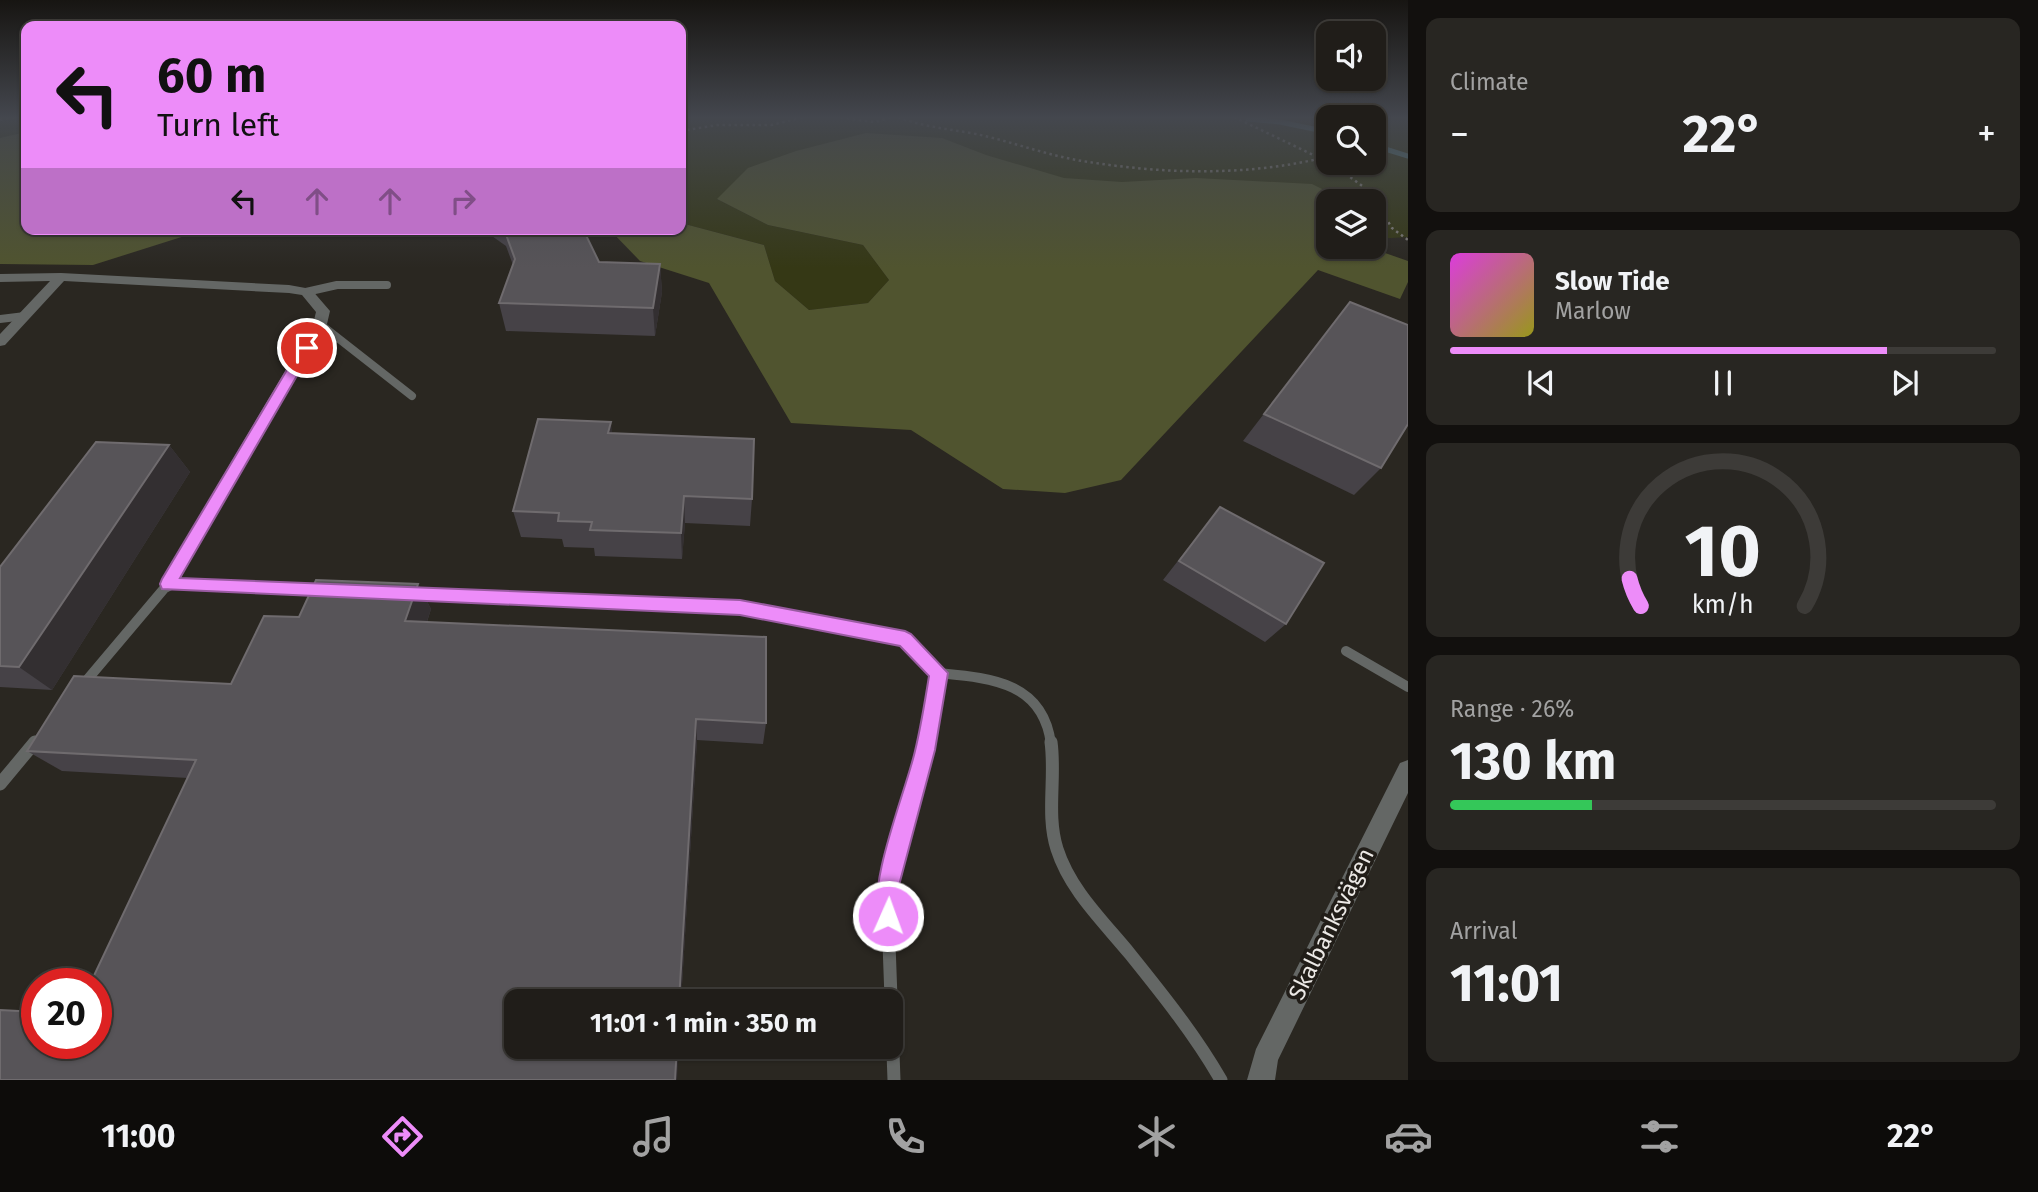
<!DOCTYPE html>
<html lang="en">
<head>
<meta charset="utf-8">
<style>
  :root { --surface:#201d19; --page:#282622; --text:#f1f3f6; --muted:#a2a2a2; --line:#3d3b38; --accent:#ed8cf9 }
  body { margin:0; font-family:"Fira Sans",sans-serif; background:var(--page); color:var(--text); height:100vh; display:flex; flex-direction:column; font-size:26px; white-space:nowrap }
  * { box-sizing:border-box; margin:0 }
  p { font-size:23px; color:var(--muted) }
  .icon { flex:none; width:38px; height:38px; fill:none; stroke:currentColor; stroke-width:2; stroke-linecap:round; stroke-linejoin:round }
  .map { position:relative; flex:1; overflow:hidden }
  .details { display:flex; flex-direction:column; gap:18px; padding:18px; background:#12100e; width:630px }
  .details>* { flex:none }
  .hud { position:absolute; left:21px; top:21px; width:665px; height:214px; border-radius:14px; box-shadow:0 2px 5px #0004,0 0 0 2px var(--line); background:#ed8cf9; color:#111; overflow:hidden }
  .tools { position:absolute; left:1316px; top:21px; display:grid; gap:14px }
  .tools a { display:grid; place-items:center; width:70px; height:70px; border-radius:14px; background:var(--surface); box-shadow:0 2px 5px #0004,0 0 0 2px var(--line); font-size:35px }
  .speed { position:absolute; left:21px; top:968px; display:flex; gap:14px; font-size:35px; font-weight:700; text-align:center }
  .speed>* { display:grid; place-content:center; width:91px; height:91px; border-radius:50%; background:var(--surface); box-shadow:0 2px 5px #0004,0 0 0 2px var(--line); line-height:1 }
  .speed .limit { border:10px solid #d22; background:#fff; color:#111 }
  .pin { position:absolute; display:grid; place-items:center; width:60px; height:60px; color:#fff; margin:-30px; border:4px solid #fff; border-radius:50%; box-shadow:0 2px 7px #0007 }
  .me { position:absolute; width:77px; margin:-38px; rotate:2deg; stroke-linejoin:round; filter:drop-shadow(0 0 5px #0008) }
  .turn { display:flex; align-items:center; gap:24px; height:147px; padding:0 21px; font-size:32px }
  .turn .icon { width:91px; height:91px; stroke-width:2.5 }
  .turn b { display:block; font-size:49px; line-height:60px }
  .lanes { display:flex; align-items:center; height:66px; padding:0 21px; background:#0003; justify-content:center; gap:35px; direction:ltr }
  .lanes .off { opacity:.35 }
  .big { font-size:52px; font-weight:700; line-height:1.1 }
  .details .card { flex:1; display:flex; flex-direction:column; justify-content:center; gap:10px; min-width:0; padding:0 24px; border-radius:14px; background:var(--page) }
  .details .dial { align-items:center; gap:0 }
  .dial svg { height:182px; overflow:visible; fill:none; stroke:var(--line); stroke-width:7; stroke-linecap:round; text-anchor:middle }
  .dial text { fill:var(--text); stroke:none }
  .song { display:flex; align-items:center; gap:21px }
  .cover { width:84px; height:84px; border-radius:10px; background:linear-gradient(135deg,hsl(300 70% 55%),hsl(60 70% 35%)) }
  .played { height:7px; border-radius:4px; background:linear-gradient(90deg,var(--accent) 80%,var(--line) 80%) }
  .keys { display:flex; justify-content:space-around; direction:ltr }
  .heat { display:flex; justify-content:space-between; align-items:center; font-size:38px; direction:ltr }
  .charge { height:10px; border-radius:5px; background:linear-gradient(90deg,#34c759 26%,var(--line) 0) }
  .trip { position:absolute; left:504px; top:989px; width:399px; height:70px; border-radius:14px; background:var(--surface); box-shadow:0 2px 5px #0004,0 0 0 2px var(--line); font-weight:700; line-height:70px; text-align:center }
  .tab-bar { display:flex; height:112px; justify-content:space-around; align-items:center; background:#0d0c0a; color:var(--muted) }
  .tab-bar .icon { width:49px; height:49px }
  .tab-bar .current { color:var(--accent) }
  .tab-bar b { font-size:32px; color:var(--text) }
  main { display:flex; flex:1; min-height:0 }
  .map>svg:first-child { display:block }
  .green { fill:#353815; fill-rule:evenodd }
  .forest { fill:#50542f }
  .lines { fill:none; stroke-linecap:round; stroke-linejoin:round }
  .stream { stroke:#53797c; stroke-width:5 }
  .path { stroke:#7e7b76; stroke-width:2.5; stroke-dasharray:2.5 3.5; stroke-linecap:butt }
  .service-far2 { stroke:#646765; stroke-width:8 }
  .service-far1 { stroke:#646765; stroke-width:10 }
  .service { stroke:#646765; stroke-width:13 }
  .minor { fill:#646765; fill-rule:evenodd }
  .wall { fill:#464247 }
  .shaded-wall { fill:#332f31 }
  .building { fill:#575458; stroke:#6f6b6e; stroke-width:2 }
  .route { fill:#ed8cf9; stroke:#9a5ba2; stroke-width:2 }
  .labels { text-anchor:middle; stroke-width:7; stroke-linejoin:round; paint-order:stroke }
  .near-street-label { font-size:23px; fill:#ece9e6; stroke:#211d18 }
</style>
</head>
<body>
<main>
<div class="map">
<svg width="1408" height="1080" viewBox="0 0 1408 1080">
  <rect width="100%" height="100%" fill="#2a2721"/>
  <!-- green -->
  <path class="green" d="M 0,117 L 26,117 L 26,170 L 0,159 Z
    M 681,117 L 1408,117 L 1408,237 L 1374,239 L 1374,201 L 717,199 L 768,225 L 863,245 L 889,280 L 868,303 L 809,310 L 775,281 L 764,245 L 681,223 ZM 1328,117 L 1374,117 L 1374,163 L 1328,163 Z"/>
  <!-- forest -->
  <path class="forest" d="M 26,132 L 26,229 L 224,229 L 191,234 L 93,265 L 0,264 L 0,138 Z
    M 866,133 L 942,138 L 986,155 L 1064,178 L 1122,182 L 1196,178 L 1312,184 L 1332,194 L 1335,201 L 1328,201 L 1328,247 L 1368,247 L 1408,261 L 1408,282 L 1400,299 L 1318,270 L 1121,480 L 1065,493 L 1003,489 L 911,430 L 791,423 L 709,283 L 640,261 L 609,229 L 681,229 L 681,223 L 764,245 L 775,281 L 809,310 L 868,303 L 889,280 L 863,245 L 768,225 L 717,199 L 748,168 L 796,151 Z"/>
  <g class="lines">
    <!-- stream -->
    <path class="stream" d="M 1248,119 L 1280,122 L 1328,132
      M 1374,141 L 1382,148 L 1408,156"/>
    <!-- path -->
    <path class="path" d="M 835,117 L 875,122 L 893,117
      M 898,117 C 924,127 949,129 976,134 C 1014,142 1051,157 1089,162 C 1165,174 1247,176 1322,158
      M 1234,117 L 1328,162
      M 0,120 L 16,117
      M 681,131 L 717,125 L 771,125 L 804,117
      M 1331,163 L 1369,191 L 1392,228 L 1408,240"/>
    <!-- service-far2 -->
    <path class="service-far2" d="M 306,292 L 337,285 L 387,285
      M 0,319 L 25,316
      M 320,324 L 412,396"/>
    <!-- service-far1 -->
    <path class="service-far1" d="M 411,594 L 740,608 L 905,639 L 938,673 L 926,744
      M 1346,651 L 1408,687
      M 938,673 C 989,678 1043,681 1051,744
      M 81,687 L 168,584 L 322,590"/>
    <!-- service -->
    <path class="service" d="M 1051,742 C 1056,777 1046,815 1057,849 C 1070,890 1103,921 1130,954 C 1163,995 1195,1035 1221,1080
      M 0,784 L 35,742
      M 894,1080 L 887,889 L 926,742"/>
    <!-- minor -->
    <path class="minor" d="M 61,273 L 289,285 L 311,289 L 330,311 L 327,324 L 174,589 L 168,592 L 162,589 L 159,584 L 313,324 L 316,312 L 302,295 L 289,293 L 64,281 L 5,345 L 0,346 L 0,334 L 50,281 L 0,282 L 0,274 Z
      M 1408,760 L 1408,793 L 1278,1060 L 1275,1080 L 1247,1080 L 1256,1049 L 1400,763 Z"/>
  </g>
  <!-- wall -->
  <path class="wall" d="M 482,229 L 583,229 L 599,262 L 660,264 L 662,292 L 655,336 L 506,331 L 499,303 L 513,265 L 506,246 Z
    M 1350,302 L 1381,468 L 1354,495 L 1243,441 Z
    M 612,433 L 752,499 L 750,526 L 685,523 L 682,559 L 595,556 L 594,548 L 564,547 L 562,539 L 521,537 L 513,511 Z
    M 169,445 L 190,472 L 52,690 L 0,687 L 0,567 Z
    M 1220,507 L 1286,624 L 1265,642 L 1163,580 Z
    M 418,584 L 431,609 L 427,622 L 766,723 L 763,744 L 697,740 L 681,1001 L 516,1001 L 96,1043 L 188,778 L 62,771 L 27,751 L 231,684 L 299,617 Z"/>
  <!-- shaded-wall -->
  <path class="shaded-wall" d="M 660,264 L 662,292 L 655,336 L 653,308 Z
    M 611,422 L 614,449 L 608,433 Z
    M 169,445 L 190,472 L 52,690 L 19,667 Z
    M 684,496 L 685,523 L 682,559 L 681,533 Z
    M 418,584 L 431,609 L 419,645 L 405,621 Z
    M 696,719 L 697,740 L 681,1001 L 679,1001 Z
    M 677,1046 L 679,1046 L 677,1080 L 675,1080 Z"/>
  <!-- building -->
  <path class="building" d="M 504,229 L 583,229 L 599,262 L 660,264 L 653,308 L 499,303 L 515,259 Z
    M 1350,302 L 1408,325 L 1408,424 L 1381,468 L 1264,414 Z
    M 538,419 L 611,422 L 608,433 L 754,439 L 752,499 L 684,496 L 681,533 L 590,530 L 592,522 L 558,521 L 559,513 L 513,511 Z
    M 96,442 L 169,445 L 19,667 L 0,666 L 0,567 Z
    M 1220,507 L 1324,563 L 1286,624 L 1179,561 Z
    M 316,580 L 418,584 L 405,621 L 766,637 L 766,723 L 696,719 L 679,1001 L 516,1001 L 516,1046 L 677,1046 L 675,1080 L 0,1080 L 0,1010 L 37,1012 L 37,1043 L 96,1043 L 96,984 L 90,984 L 196,760 L 27,751 L 74,676 L 231,684 L 264,616 L 299,617 Z"/>
  <!-- sky -->
  <linearGradient id="sky" x2="0" y2="1"><stop stop-color="#171512"/><stop offset="0.44" stop-color="#44474e"/><stop offset="1" stop-color="#44474e" stop-opacity="0"/></linearGradient>
  <rect width="1408" height="268" fill="url(#sky)"/>
  <!-- route -->
  <path class="route" d="M 307,343 L 313,348 L 180,578 L 740,600 L 905,631 L 911,634 L 948,673 L 935,750 L 898,889 L 899,916 L 896,924 L 888,927 L 880,924 C 865,888 906,791 915,751 C 921,726 925,701 929,676 L 900,646 L 740,615 L 162,589 L 160,584 L 162,579 L 300,348 Z"/>
  <g class="labels">
    <!-- near-street labels -->
    <g class="near-street-label">
      <text transform="translate(1331 924) rotate(-64)" y="8">Skalbanksvägen</text>
    </g>
  </g>
</svg>
<div class="tools">
<a><svg class="icon" aria-label="sound" viewBox="0 0 24 24"><path d="M4 9h4l5-4v14l-5-4H4zM17 9q2 3 0 6"/></svg></a>
<a><svg class="icon" aria-label="search" viewBox="0 0 24 24"><circle cx="10" cy="10" r="6"/><path d="M15 15l6 6"/></svg></a>
<a><svg class="icon" aria-label="layers" viewBox="0 0 24 24"><path d="M12 4l9 5-9 5-9-5zM3 14l9 5 9-5"/></svg></a>
</div>
<div class="speed"><div class="limit">20</div></div>
<div class="pin" style="left:307px;top:348px;background:#d93025"><svg class="icon" aria-label="arrive" viewBox="0 0 24 24"><path d="M6 21V4h12l-3 4 3 4H6"/></svg></div>
<svg class="me" style="left:888px;top:916px" viewBox="-20 -20 40 40"><circle r="17" fill="#ed8cf9" stroke="#fff" stroke-width="3"/><path d="M0-11L8 9 0 5-8 9z" fill="#fff"/></svg>
<div class="trip">11:01 · 1 min · 350 m</div>
<div class="hud">
<div class="turn"><svg class="icon" aria-label="left" viewBox="0 0 24 24"><path d="M17 20v-9H6M10 6l-5 5 5 5"/></svg><div><b>60 m</b>Turn left</div></div>
<div class="lanes"><svg class="icon" aria-label="left" viewBox="0 0 24 24"><path d="M17 20v-9H6M10 6l-5 5 5 5"/></svg><svg class="icon off" aria-label="ahead" viewBox="0 0 24 24"><path d="M12 20V5M6 11l6-6 6 6"/></svg><svg class="icon off" aria-label="ahead" viewBox="0 0 24 24"><path d="M12 20V5M6 11l6-6 6 6"/></svg><svg class="icon off" aria-label="right" viewBox="0 0 24 24"><path d="M7 20v-9h11M14 6l5 5-5 5"/></svg></div>
</div>
</div>
<section class="details">
<div class="card"><p>Climate</p>
<div class="heat"><a>−</a><b class="big">22°</b><a>+</a></div>
</div>
<div class="card">
<div class="song"><i class="cover"></i><div><b>Slow Tide</b><p>Marlow</p></div></div>
<div class="played"></div>
<div class="keys"><svg class="icon" aria-label="previous" viewBox="0 0 24 24"><path d="M18 5L8 12l10 7zM5 5v14"/></svg><svg class="icon" aria-label="pause" viewBox="0 0 24 24"><path d="M8 5v14M16 5v14"/></svg><svg class="icon" aria-label="next" viewBox="0 0 24 24"><path d="M6 5l10 7-10 7zM19 5v14"/></svg></div>
</div>
<div class="card dial"><svg viewBox="0 0 100 80">
<path d="M14 69A42 42 0 1 1 86 69"/>
<path d="M14 69A42 42 0 0 1 9 57" stroke="#ed8cf9"/>
<text x="50" y="56" font-size="32" font-weight="700">10</text>
<text x="50" y="72" font-size="11">km/h</text>
</svg></div>
<div class="card"><p>Range · 26%</p><b class="big">130 km</b><div class="charge"></div></div>
<div class="card"><p>Arrival</p><b class="big">11:01</b></div>
</section>
</main>
<nav class="tab-bar">
<b>11:00</b>
<svg class="icon current" aria-label="directions" viewBox="0 0 24 24"><path d="M12 3l9 9-9 9-9-9zM9 14v-3h6M13 9l2 2-2 2"/></svg>
<svg class="icon" aria-label="music" viewBox="0 0 24 24"><path d="M9 18V5l10-2v13"/><circle cx="6" cy="18" r="3"/><circle cx="16" cy="16" r="3"/></svg>
<svg class="icon" aria-label="phone" viewBox="0 0 24 24"><path d="M5 4h4l2 5-3 2q2 4 5 5l2-3 5 2v4C11 20 4 13 5 4z"/></svg>
<svg class="icon" aria-label="climate" viewBox="0 0 24 24"><path d="M12 3v18M4 7l16 10M4 17L20 7"/></svg>
<svg class="icon" aria-label="car" viewBox="0 0 24 24"><path d="M5 17H2v-5l4-1 3-4h7l3 4 3 1v5h-3M9 17h6M6 11h13"/><circle cx="7" cy="17" r="2"/><circle cx="17" cy="17" r="2"/></svg>
<svg class="icon" aria-label="filters" viewBox="0 0 24 24"><path d="M4 7h16M4 17h16"/><circle cx="9" cy="7" r="2"/><circle cx="15" cy="17" r="2"/></svg>
<b>22°</b>
</nav>
</body>
</html>
